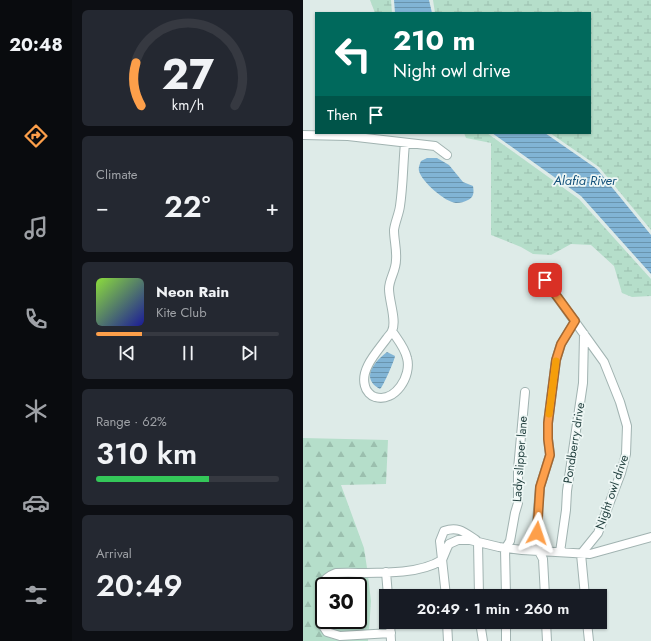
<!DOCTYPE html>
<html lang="en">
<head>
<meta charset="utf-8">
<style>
  :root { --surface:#171b24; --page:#242831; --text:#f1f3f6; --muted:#9ea1a6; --line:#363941; --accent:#fd9f4a }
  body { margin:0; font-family:Jost,sans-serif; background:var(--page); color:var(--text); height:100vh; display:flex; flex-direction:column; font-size:15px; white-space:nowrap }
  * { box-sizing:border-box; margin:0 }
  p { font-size:13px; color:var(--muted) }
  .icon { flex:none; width:22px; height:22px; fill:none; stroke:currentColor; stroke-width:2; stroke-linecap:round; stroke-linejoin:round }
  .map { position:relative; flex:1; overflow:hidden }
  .details { display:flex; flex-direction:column; gap:10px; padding:10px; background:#0d0f14; width:231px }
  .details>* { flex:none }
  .hud { position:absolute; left:12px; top:12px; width:276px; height:122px; border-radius:0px; box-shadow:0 1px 3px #0004; background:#00695c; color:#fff; overflow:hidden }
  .speed { position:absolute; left:12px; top:577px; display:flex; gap:8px; font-size:20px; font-weight:700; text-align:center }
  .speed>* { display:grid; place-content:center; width:52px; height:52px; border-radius:50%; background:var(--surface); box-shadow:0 1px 3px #0004; line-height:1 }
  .speed .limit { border:2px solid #111; border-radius:6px; background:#fff; color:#111 }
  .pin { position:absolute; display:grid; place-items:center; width:34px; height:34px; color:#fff; margin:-17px; border-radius:8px; box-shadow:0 2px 6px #0006 }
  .me { position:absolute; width:44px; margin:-22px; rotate:5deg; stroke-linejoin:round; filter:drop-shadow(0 0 3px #0008) }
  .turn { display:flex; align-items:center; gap:14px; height:84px; padding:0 12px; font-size:18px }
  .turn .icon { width:52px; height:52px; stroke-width:2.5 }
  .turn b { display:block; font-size:28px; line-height:34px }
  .then { display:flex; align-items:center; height:38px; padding:0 12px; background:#0003; gap:8px; font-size:15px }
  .big { font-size:30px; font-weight:600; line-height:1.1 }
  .details .tile { flex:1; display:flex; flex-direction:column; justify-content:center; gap:6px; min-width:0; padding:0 14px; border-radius:6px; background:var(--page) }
  .details .dial { align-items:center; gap:0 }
  .dial svg { height:104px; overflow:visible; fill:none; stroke:var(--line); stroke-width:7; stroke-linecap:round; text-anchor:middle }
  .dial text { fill:var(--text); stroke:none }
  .song { display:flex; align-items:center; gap:12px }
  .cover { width:48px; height:48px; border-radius:6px; background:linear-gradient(135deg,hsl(90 70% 55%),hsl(240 70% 35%)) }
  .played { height:4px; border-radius:2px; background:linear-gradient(90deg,var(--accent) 25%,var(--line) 25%) }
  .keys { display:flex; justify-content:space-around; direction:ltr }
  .heat { display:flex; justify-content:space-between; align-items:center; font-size:22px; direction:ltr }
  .charge { height:6px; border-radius:3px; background:linear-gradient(90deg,#34c759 62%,var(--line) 0) }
  .trip { position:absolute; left:76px; top:589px; width:228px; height:40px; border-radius:0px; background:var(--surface); box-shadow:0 1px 3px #0004; font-weight:600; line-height:40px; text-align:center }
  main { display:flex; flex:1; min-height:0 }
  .menu { display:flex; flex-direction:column; width:72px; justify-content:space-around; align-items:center; background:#090b0e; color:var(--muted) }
  .menu .icon { width:28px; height:28px }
  .menu .on { color:var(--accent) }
  .menu b { font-size:18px; color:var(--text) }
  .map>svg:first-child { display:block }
  .forest { fill:url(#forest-firs) }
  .wetland { fill:url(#wetland-marsh) }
  .water { fill:url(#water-rules) }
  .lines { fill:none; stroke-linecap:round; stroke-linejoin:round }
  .minor-casing { stroke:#a1b3b1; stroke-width:10 }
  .minor { stroke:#fff; stroke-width:8 }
  .route-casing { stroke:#a46730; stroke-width:10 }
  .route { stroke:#fd9f4a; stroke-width:7 }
  .slow { stroke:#f59e0b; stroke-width:7 }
  .labels { text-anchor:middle; stroke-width:3.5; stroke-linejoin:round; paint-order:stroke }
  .street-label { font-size:12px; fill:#1e3c3b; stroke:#eef7f5 }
  .water-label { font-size:13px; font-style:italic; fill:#14527c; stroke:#eef7f5 }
</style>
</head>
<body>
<main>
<nav class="menu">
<b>20:48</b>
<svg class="icon on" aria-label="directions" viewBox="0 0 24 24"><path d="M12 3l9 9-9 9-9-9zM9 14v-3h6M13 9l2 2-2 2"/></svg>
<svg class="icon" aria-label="music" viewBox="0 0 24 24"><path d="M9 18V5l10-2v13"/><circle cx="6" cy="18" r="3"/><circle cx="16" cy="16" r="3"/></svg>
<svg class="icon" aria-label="phone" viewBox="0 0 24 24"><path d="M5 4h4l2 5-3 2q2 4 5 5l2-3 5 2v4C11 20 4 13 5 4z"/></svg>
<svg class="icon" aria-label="climate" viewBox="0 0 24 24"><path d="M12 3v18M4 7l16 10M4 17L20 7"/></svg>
<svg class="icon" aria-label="car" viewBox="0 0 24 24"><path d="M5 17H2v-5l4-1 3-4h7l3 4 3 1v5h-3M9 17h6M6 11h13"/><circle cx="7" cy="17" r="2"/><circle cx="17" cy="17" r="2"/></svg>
<svg class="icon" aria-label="filters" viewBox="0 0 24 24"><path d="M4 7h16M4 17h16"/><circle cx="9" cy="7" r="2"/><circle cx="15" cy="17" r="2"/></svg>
</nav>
<section class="details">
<div class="tile dial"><svg viewBox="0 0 100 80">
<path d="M14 69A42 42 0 1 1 86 69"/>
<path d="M14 69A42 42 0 0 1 10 36" stroke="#fd9f4a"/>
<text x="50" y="56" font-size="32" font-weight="700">27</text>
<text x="50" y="72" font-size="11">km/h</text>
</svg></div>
<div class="tile"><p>Climate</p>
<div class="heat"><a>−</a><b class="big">22°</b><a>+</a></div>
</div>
<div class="tile">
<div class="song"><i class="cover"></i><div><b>Neon Rain</b><p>Kite Club</p></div></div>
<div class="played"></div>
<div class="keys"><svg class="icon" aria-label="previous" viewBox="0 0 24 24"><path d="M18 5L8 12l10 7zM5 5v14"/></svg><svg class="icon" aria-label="pause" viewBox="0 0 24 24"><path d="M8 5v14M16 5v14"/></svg><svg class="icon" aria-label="next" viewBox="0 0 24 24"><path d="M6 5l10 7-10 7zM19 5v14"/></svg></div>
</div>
<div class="tile"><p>Range · 62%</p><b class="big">310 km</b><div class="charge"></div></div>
<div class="tile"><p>Arrival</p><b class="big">20:49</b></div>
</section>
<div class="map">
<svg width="348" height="641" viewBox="0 0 348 641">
  <defs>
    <pattern id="forest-firs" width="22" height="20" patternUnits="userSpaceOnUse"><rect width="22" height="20" fill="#b5deca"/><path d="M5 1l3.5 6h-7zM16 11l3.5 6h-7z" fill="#9bbfae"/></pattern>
    <pattern id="wetland-marsh" width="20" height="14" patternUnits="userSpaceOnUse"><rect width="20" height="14" fill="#b5deca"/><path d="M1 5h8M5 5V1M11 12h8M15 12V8" fill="none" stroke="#9bbfae"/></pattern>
    <pattern id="water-rules" width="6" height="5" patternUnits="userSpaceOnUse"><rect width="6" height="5" fill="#81b4d5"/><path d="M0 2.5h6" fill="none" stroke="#6994ae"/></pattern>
  </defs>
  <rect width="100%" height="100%" fill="#deebe8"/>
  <!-- forest -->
  <path class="forest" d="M 0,438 L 85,440 L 83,484 L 38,485 L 61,548 L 64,568 L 33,569 L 24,572 L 18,578 L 15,585 L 17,628 L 21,635 L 30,639 L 37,640 L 65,639 L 65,641 L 0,641 Z
    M 65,576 L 68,601 L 66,631 L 37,632 L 26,629 L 24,625 L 23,620 L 55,620 L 55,586 L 22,586 L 27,580 L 33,577 Z"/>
  <!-- wetland -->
  <path class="wetland" d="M 67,0 L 88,0 L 89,13 L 72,13 Z
    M 130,0 L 348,0 L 348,230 L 296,167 L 247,133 L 287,133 L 287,13 L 132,13 Z
    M 161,133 L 184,133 L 276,199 L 348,279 L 348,296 L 329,297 L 319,293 L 311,266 L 288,245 L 268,244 L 248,255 L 230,254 L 218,247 L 188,235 L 188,143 L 163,138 Z"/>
  <!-- water -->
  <path class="water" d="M 91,0 L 126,0 L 129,13 L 92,13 Z
    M 189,133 L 242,133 L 294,169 L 348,235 L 348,274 L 278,196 Z
    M 124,158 L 134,158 L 146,165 L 160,182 L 170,186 C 171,192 171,197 165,200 C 161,202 158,203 153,203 C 142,202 119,182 116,171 C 115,167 117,164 118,161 Z
    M 84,352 L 92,356 C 92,359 80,387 77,389 C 57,378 71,362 84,352 Z"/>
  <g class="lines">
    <defs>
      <path id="minor" d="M 0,135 L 45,136 L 132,146 L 144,155
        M 242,280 L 301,362 L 317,402 L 324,426 L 323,454 L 318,473 L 295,533 L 278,554 L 282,596
        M 89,331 C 95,340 102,348 104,358 C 109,376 92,403 72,397 C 68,396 63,391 62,386 C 57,369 74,352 84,338 C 85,336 88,334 89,331 C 94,321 86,301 86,289 C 86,279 93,271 93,260 C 94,250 91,240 91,230 C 92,222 96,214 97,206 C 100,186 100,164 102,143
        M 175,542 L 176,596
        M 257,552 L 263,510 L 264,491 L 280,383 L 281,334
        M 139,560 L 144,548 L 146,544 L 155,540 L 167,540 L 196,547 L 219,550 L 287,554 L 348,537
        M 83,572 L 85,596
        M 143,596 L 137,541 L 141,531 C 155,526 161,532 173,540
        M 203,596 L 202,549 L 207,541 L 212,513 L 215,503 L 215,469 L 222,392
        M 242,596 L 240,559 L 232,544 L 237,487 L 247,455 L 245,439 L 245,423 L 253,360 L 258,344 L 272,321
        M 87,622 L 88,641
        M 144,622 L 145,641
        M 177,622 L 180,641
        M 203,622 L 203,641
        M 243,622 L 244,641
        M 284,622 L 286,641
        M 88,633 L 37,636 L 24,632 L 20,626 L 18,587 C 21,579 25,576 33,573 C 65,572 112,577 139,560"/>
    </defs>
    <!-- minor casing -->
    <use href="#minor" class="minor-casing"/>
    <!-- minor -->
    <use href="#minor" class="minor"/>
  </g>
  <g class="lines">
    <defs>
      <path id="route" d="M 234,533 L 237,487 L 247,455 L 245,439 L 245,423 L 253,360 L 258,344 L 272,321 L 242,280"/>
    </defs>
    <!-- route casing -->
    <use href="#route" class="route-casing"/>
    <!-- route -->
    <use href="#route" class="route"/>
    <!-- slow -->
    <path class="slow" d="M 246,414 L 253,361"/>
  </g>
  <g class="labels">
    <!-- street labels -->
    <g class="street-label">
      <text transform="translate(271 443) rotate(-81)" y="4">Pondberry drive</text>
      <text transform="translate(217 459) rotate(-86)" y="4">Lady slipper lane</text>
      <text transform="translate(309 492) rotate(-71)" y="4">Night owl drive</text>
    </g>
    <!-- water labels -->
    <g class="water-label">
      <text x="282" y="185">Alafia River</text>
    </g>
  </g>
</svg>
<div class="speed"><div class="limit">30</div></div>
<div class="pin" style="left:242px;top:280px;background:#d93025"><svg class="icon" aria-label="arrive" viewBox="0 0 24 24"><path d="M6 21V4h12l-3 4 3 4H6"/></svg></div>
<svg class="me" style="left:234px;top:533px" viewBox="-20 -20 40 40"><path d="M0-17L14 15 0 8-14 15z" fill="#fd9f4a" stroke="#fff" stroke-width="4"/></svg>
<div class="trip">20:49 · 1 min · 260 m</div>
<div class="hud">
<div class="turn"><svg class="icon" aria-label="left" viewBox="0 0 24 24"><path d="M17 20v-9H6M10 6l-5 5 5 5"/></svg><div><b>210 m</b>Night owl drive</div></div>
<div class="then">Then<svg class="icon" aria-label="arrive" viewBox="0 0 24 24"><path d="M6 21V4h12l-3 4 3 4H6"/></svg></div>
</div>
</div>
</main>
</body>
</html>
